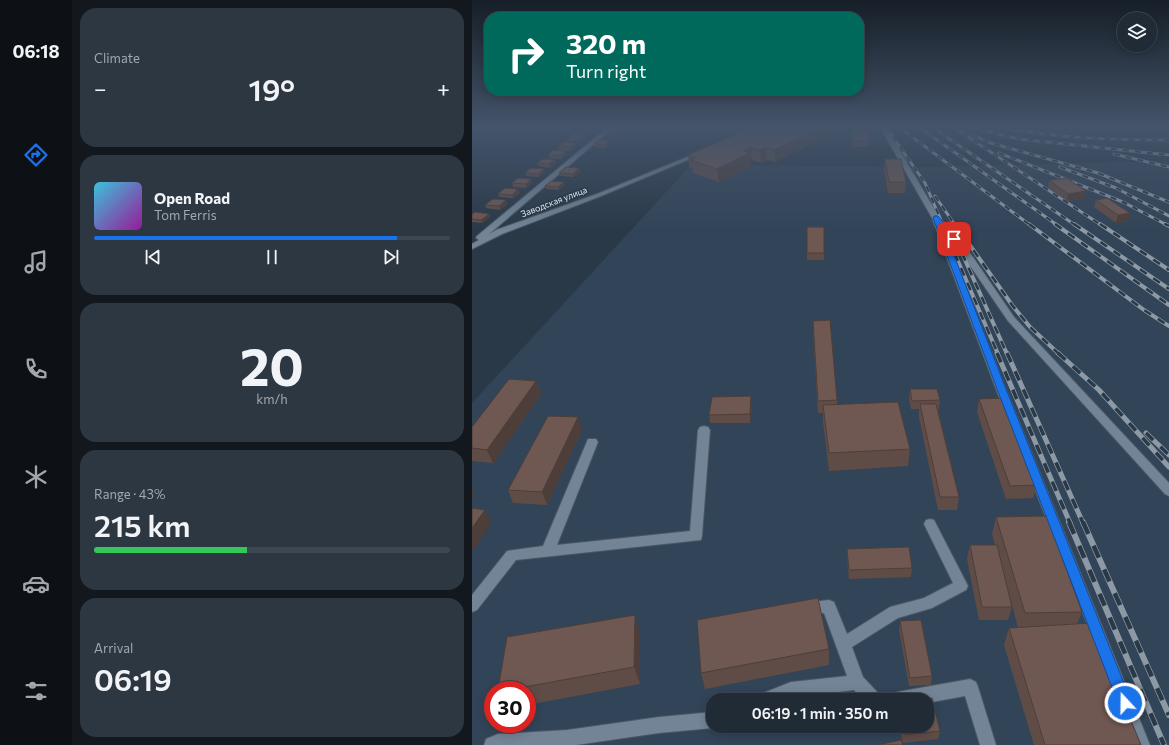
<!DOCTYPE html>
<html lang="en">
<head>
<meta charset="utf-8">
<style>
  :root { --surface:#202b36; --page:#2d3742; --text:#f1f3f6; --muted:#a2a7ad; --line:#3d4751; --accent:#1a73e8 }
  body { margin:0; font-family:Commissioner,sans-serif; background:var(--page); color:var(--text); height:100vh; display:flex; flex-direction:column; font-size:15px; white-space:nowrap }
  * { box-sizing:border-box; margin:0 }
  p { font-size:13px; color:var(--muted) }
  .icon { flex:none; width:22px; height:22px; fill:none; stroke:currentColor; stroke-width:2; stroke-linecap:round; stroke-linejoin:round }
  .map { position:relative; flex:1; overflow:hidden }
  .panel { display:flex; flex-direction:column; gap:8px; padding:8px; background:#12181e; width:400px }
  .panel>* { flex:none }
  .top-card { position:absolute; left:12px; top:12px; width:380px; height:84px; border-radius:16px; box-shadow:0 2px 10px #0003,0 0 0 1px var(--line); background:#00695c; color:#fff; overflow:hidden }
  .controls { position:absolute; left:645px; top:12px; display:grid; gap:8px }
  .controls a { display:grid; place-items:center; width:40px; height:40px; border-radius:50%; background:var(--surface); box-shadow:0 2px 10px #0003,0 0 0 1px var(--line); font-size:20px }
  .speed { position:absolute; left:12px; top:681px; display:flex; gap:8px; font-size:20px; font-weight:700; text-align:center }
  .speed>* { display:grid; place-content:center; width:52px; height:52px; border-radius:50%; background:var(--surface); box-shadow:0 2px 10px #0003,0 0 0 1px var(--line); line-height:1 }
  .speed .limit { border:6px solid #d22; background:#fff; color:#111 }
  .pin { position:absolute; display:grid; place-items:center; width:34px; height:34px; color:#fff; margin:-17px; border-radius:8px; box-shadow:0 2px 6px #0006 }
  .me { position:absolute; width:44px; margin:-22px; rotate:339deg; stroke-linejoin:round; filter:drop-shadow(0 0 3px #0008) }
  .turn { display:flex; align-items:center; gap:14px; height:84px; padding:0 16px; font-size:18px }
  .turn .icon { width:52px; height:52px; stroke-width:2.5 }
  .turn b { display:block; font-size:28px; line-height:34px }
  .big { font-size:30px; font-weight:600; line-height:1.1 }
  .panel .widget { flex:1; display:flex; flex-direction:column; justify-content:center; gap:6px; min-width:0; padding:0 14px; border-radius:16px; background:var(--page) }
  .panel .dial { align-items:center; gap:0 }
  .dial b { font-size:52px; line-height:1 }
  .song { display:flex; align-items:center; gap:12px }
  .cover { width:48px; height:48px; border-radius:6px; background:linear-gradient(135deg,hsl(190 70% 55%),hsl(300 70% 35%)) }
  .played { height:4px; border-radius:2px; background:linear-gradient(90deg,var(--accent) 85%,var(--line) 85%) }
  .keys { display:flex; justify-content:space-around; direction:ltr }
  .heat { display:flex; justify-content:space-between; align-items:center; font-size:22px; direction:ltr }
  .charge { height:6px; border-radius:3px; background:linear-gradient(90deg,#34c759 43%,var(--line) 0) }
  .trip { position:absolute; left:234px; top:693px; width:228px; height:40px; border-radius:16px; background:var(--surface); box-shadow:0 2px 10px #0003,0 0 0 1px var(--line); font-weight:600; line-height:40px; text-align:center }
  main { display:flex; flex:1; min-height:0 }
  .tabs { display:flex; flex-direction:column; width:72px; justify-content:space-around; align-items:center; background:#0d1116; color:var(--muted) }
  .tabs .icon { width:28px; height:28px }
  .tabs .on { color:var(--accent) }
  .tabs b { font-size:18px; color:var(--text) }
  .map>svg:first-child { display:block }
  .built { fill:#324458; fill-rule:evenodd }
  .lines { fill:none; stroke-linecap:round; stroke-linejoin:round }
  .minor-casing { stroke:#4b5764; stroke-width:2 }
  .minor { fill:#738496; fill-rule:evenodd }
  .rail-far3-casing { stroke:#8d99a5; stroke-width:3 }
  .rail-far2-casing { stroke:#8d99a5; stroke-width:4 }
  .rail-far1-casing { stroke:#8d99a5; stroke-width:5 }
  .rail-casing { stroke:#8d99a5; stroke-width:6 }
  .rail-far3 { stroke:#2a3948; stroke-width:2; stroke-dasharray:6; stroke-linecap:butt }
  .rail-far2 { stroke:#2a3948; stroke-width:2.5; stroke-dasharray:8; stroke-linecap:butt }
  .rail-far1 { stroke:#2a3948; stroke-width:3.5; stroke-dasharray:10; stroke-linecap:butt }
  .rail { stroke:#2a3948; stroke-width:4.5; stroke-dasharray:13; stroke-linecap:butt }
  .wall { fill:#604c47 }
  .shaded-wall { fill:#4e3e39 }
  .building { fill:#705852; stroke:#4e3e39 }
  .route { fill:#1a73e8; stroke:#114b97 }
  .labels { text-anchor:middle; stroke-width:3; stroke-linejoin:round; paint-order:stroke }
  .far-street-label { font-size:9px; fill:#dde6f0; stroke:#2a3948 }
</style>
</head>
<body>
<main>
<nav class="tabs">
<b>06:18</b>
<svg class="icon on" aria-label="directions" viewBox="0 0 24 24"><path d="M12 3l9 9-9 9-9-9zM9 14v-3h6M13 9l2 2-2 2"/></svg>
<svg class="icon" aria-label="music" viewBox="0 0 24 24"><path d="M9 18V5l10-2v13"/><circle cx="6" cy="18" r="3"/><circle cx="16" cy="16" r="3"/></svg>
<svg class="icon" aria-label="phone" viewBox="0 0 24 24"><path d="M5 4h4l2 5-3 2q2 4 5 5l2-3 5 2v4C11 20 4 13 5 4z"/></svg>
<svg class="icon" aria-label="climate" viewBox="0 0 24 24"><path d="M12 3v18M4 7l16 10M4 17L20 7"/></svg>
<svg class="icon" aria-label="car" viewBox="0 0 24 24"><path d="M5 17H2v-5l4-1 3-4h7l3 4 3 1v5h-3M9 17h6M6 11h13"/><circle cx="7" cy="17" r="2"/><circle cx="17" cy="17" r="2"/></svg>
<svg class="icon" aria-label="filters" viewBox="0 0 24 24"><path d="M4 7h16M4 17h16"/><circle cx="9" cy="7" r="2"/><circle cx="15" cy="17" r="2"/></svg>
</nav>
<section class="panel">
<div class="widget"><p>Climate</p>
<div class="heat"><a>−</a><b class="big">19°</b><a>+</a></div>
</div>
<div class="widget">
<div class="song"><i class="cover"></i><div><b>Open Road</b><p>Tom Ferris</p></div></div>
<div class="played"></div>
<div class="keys"><svg class="icon" aria-label="previous" viewBox="0 0 24 24"><path d="M18 5L8 12l10 7zM5 5v14"/></svg><svg class="icon" aria-label="pause" viewBox="0 0 24 24"><path d="M8 5v14M16 5v14"/></svg><svg class="icon" aria-label="next" viewBox="0 0 24 24"><path d="M6 5l10 7-10 7zM19 5v14"/></svg></div>
</div>
<div class="widget dial"><b>20</b><p>km/h</p></div>
<div class="widget"><p>Range · 43%</p><b class="big">215 km</b><div class="charge"></div></div>
<div class="widget"><p>Arrival</p><b class="big">06:19</b></div>
</section>
<div class="map">
<svg width="697" height="745" viewBox="0 0 697 745">
  <rect width="100%" height="100%" fill="#2a3948"/>
  <!-- built -->
  <path class="built" d="M 489,127 L 697,127 L 697,133 L 497,132 Z
    M 697,161 L 697,745 L 0,745 L 0,403 L 219,165 L 462,167 ZM 21,690 L 55,690 L 55,724 L 21,724 ZM 241,700 L 455,700 L 455,726 L 241,726 Z"/>
  <g class="lines">
    <defs>
      <path id="minor" d="M 136,127 L 142,127 L 16,235 L 24,230 L 125,194 L 225,153 L 230,154 L 129,196 L 30,234 L 0,249 L 0,244 L 7,240 L 4,238 L 5,236 Z
        M 408,127 L 414,127 L 467,217 L 494,247 L 542,317 L 697,483 L 697,496 L 693,494 L 536,321 L 488,251 L 474,234 L 534,389 L 678,745 L 662,745 L 524,389 L 460,218 Z
        M 232,426 L 236,427 L 238,430 L 230,536 L 229,540 L 44,560 L 5,610 L 0,612 L 0,595 L 35,551 L 71,546 L 116,439 L 124,439 L 126,442 L 85,545 L 218,531 L 226,430 L 228,427 Z
        M 458,519 L 462,520 L 496,586 L 494,590 L 460,608 L 426,618 L 380,647 L 391,677 L 407,694 L 409,700 L 390,700 L 382,690 L 319,698 L 314,700 L 287,700 L 289,694 L 319,682 L 375,676 L 352,613 L 334,614 L 329,613 L 327,608 L 329,603 L 357,600 L 362,602 L 375,634 L 418,607 L 452,598 L 481,583 L 452,524 L 454,520 Z
        M 498,679 L 504,682 L 506,687 L 524,745 L 508,745 L 493,696 L 455,703 L 455,700 L 417,700 L 419,694 L 425,692 Z
        M 241,712 L 241,726 L 246,726 L 241,728 L 187,733 L 104,745 L 12,745 L 14,739 L 26,734 L 95,730 L 187,717 Z"/>
    </defs>
    <!-- minor casing -->
    <use href="#minor" class="minor-casing"/>
    <!-- minor -->
    <use href="#minor" class="minor"/>
    <defs>
      <path id="rail-far3" d="M 414,127 L 453,183 L 471,225
        M 427,127 L 558,225
        M 447,127 L 585,225
        M 460,127 L 603,225
        M 481,127 L 629,225
        M 497,127 L 547,139 L 697,155
        M 525,127 C 582,138 639,140 697,140
        M 500,135 L 519,143 L 626,173 L 697,202
        M 527,153 L 651,202 L 695,225
        M 642,154 L 697,167
        M 588,167 L 644,188 L 697,216
        M 463,196 L 483,225
        M 477,223 L 478,225"/>
      <path id="rail-far2" d="M 470,224 L 526,354
        M 477,224 L 535,354
        M 483,224 L 540,305 L 558,327 L 587,354
        M 557,224 L 672,310 L 697,326
        M 583,224 L 697,305
        M 602,224 L 697,289
        M 628,224 L 697,270
        M 693,224 L 697,226"/>
      <path id="rail-far1" d="M 525,353 L 598,523
        M 535,353 L 611,523
        M 586,353 L 627,390 L 697,467
        M 674,433 L 697,455"/>
      <path id="rail" d="M 597,522 L 692,745
        M 611,522 L 697,715"/>
    </defs>
    <!-- rail-far3 casing -->
    <use href="#rail-far3" class="rail-far3-casing"/>
    <!-- rail-far2 casing -->
    <use href="#rail-far2" class="rail-far2-casing"/>
    <!-- rail-far1 casing -->
    <use href="#rail-far1" class="rail-far1-casing"/>
    <!-- rail casing -->
    <use href="#rail" class="rail-casing"/>
    <!-- rail-far3 -->
    <use href="#rail-far3" class="rail-far3"/>
    <!-- rail-far2 -->
    <use href="#rail-far2" class="rail-far2"/>
    <!-- rail-far1 -->
    <use href="#rail-far1" class="rail-far1"/>
    <!-- rail -->
    <use href="#rail" class="rail"/>
  </g>
  <!-- wall -->
  <path class="wall" d="M 0,127 L 13,127 L 14,129 L 8,132 L 0,131 Z
    M 55,127 L 68,127 L 66,128 Z
    M 379,127 L 397,140 L 396,147 L 381,147 L 379,132 Z
    M 294,129 L 368,130 L 303,162 L 295,160 L 289,163 L 280,160 L 279,160 L 279,166 L 247,182 L 221,173 L 220,168 L 217,167 L 216,155 Z
    M 152,131 L 147,136 L 135,135 L 135,132 Z
    M 114,137 L 109,141 L 97,141 L 97,138 Z
    M 122,144 L 139,144 L 133,148 L 122,147 Z
    M 86,146 L 104,146 L 98,151 L 87,150 Z
    M 94,151 L 94,154 L 89,159 L 77,158 L 76,155 Z
    M 413,159 L 434,182 L 433,193 L 416,193 L 412,169 Z
    M 65,163 L 84,163 L 78,168 L 66,166 Z
    M 107,168 L 108,172 L 101,177 L 88,176 L 87,173 Z
    M 73,172 L 67,177 L 54,176 L 53,173 Z
    M 59,179 L 60,183 L 54,188 L 41,187 L 40,183 Z
    M 577,180 L 613,198 L 595,201 L 576,187 Z
    M 93,185 L 87,190 L 74,189 L 73,186 Z
    M 46,189 L 48,193 L 41,198 L 27,197 L 26,194 Z
    M 624,200 L 658,213 L 656,221 L 644,223 L 622,207 Z
    M 35,204 L 28,210 L 14,208 L 13,205 Z
    M 0,214 L 17,214 L 18,217 L 10,223 L 0,222 Z
    M 335,227 L 352,253 L 352,260 L 335,260 Z
    M 341,321 L 365,400 L 365,405 L 438,449 L 436,466 L 357,471 L 351,422 L 351,413 L 346,413 L 341,333 Z
    M 64,381 L 69,394 L 21,463 L 0,461 L 0,427 Z
    M 438,389 L 468,400 L 467,409 L 466,409 L 487,497 L 485,510 L 466,510 L 447,417 L 447,409 L 439,409 L 437,398 Z
    M 507,399 L 565,485 L 561,498 L 534,499 L 505,412 Z
    M 280,405 L 278,423 L 238,423 L 237,415 Z
    M 110,430 L 75,505 L 41,503 L 36,490 Z
    M 524,517 L 610,612 L 605,624 L 669,745 L 562,745 L 532,645 L 537,628 L 546,628 L 537,593 L 540,607 L 536,620 L 507,620 L 495,559 L 498,545 L 523,545 L 520,534 Z
    M 375,549 L 440,568 L 439,577 L 377,579 L 375,558 Z
    M 428,621 L 460,676 L 459,685 L 437,686 L 427,630 Z
    M 168,632 L 168,684 L 55,705 L 55,690 L 26,690 Z
    M 357,649 L 357,665 L 233,689 L 229,673 Z
    M 427,726 L 455,726 L 468,731 L 466,739 L 431,743 Z"/>
  <!-- shaded-wall -->
  <path class="shaded-wall" d="M 11,127 L 13,127 L 14,129 L 8,132 L 7,129 Z
    M 351,127 L 368,127 L 368,130 L 303,162 L 302,150 Z
    M 151,128 L 152,131 L 147,136 L 146,133 Z
    M 113,134 L 114,137 L 109,141 L 108,138 Z
    M 138,141 L 139,144 L 133,148 L 133,145 Z
    M 104,143 L 104,146 L 98,151 L 98,147 Z
    M 279,147 L 280,160 L 279,160 L 279,166 L 247,182 L 245,169 L 271,151 Z
    M 294,147 L 295,160 L 289,163 L 288,150 Z
    M 94,151 L 94,154 L 89,159 L 89,155 Z
    M 83,160 L 84,163 L 78,168 L 77,164 Z
    M 107,168 L 108,172 L 101,177 L 101,174 Z
    M 72,169 L 73,172 L 67,177 L 66,174 Z
    M 59,179 L 60,183 L 54,188 L 54,184 Z
    M 92,182 L 93,185 L 87,190 L 86,187 Z
    M 46,189 L 48,193 L 41,198 L 40,195 Z
    M 614,191 L 613,198 L 595,201 L 596,194 Z
    M 34,200 L 35,204 L 28,210 L 27,206 Z
    M 658,213 L 656,221 L 644,223 L 646,215 Z
    M 17,214 L 18,217 L 10,223 L 9,220 Z
    M 64,381 L 69,394 L 21,463 L 15,450 Z
    M 279,396 L 280,405 L 278,423 L 278,414 Z
    M 106,417 L 110,430 L 75,505 L 70,492 Z
    M 0,490 L 2,495 L 0,498 Z
    M 13,510 L 19,523 L 0,552 L 0,528 Z
    M 163,615 L 168,632 L 168,684 L 162,667 Z"/>
  <!-- building -->
  <path class="building" d="M 0,127 L 11,127 L 7,129 L 0,128 Z
    M 140,127 L 151,128 L 146,133 L 135,132 Z
    M 281,127 L 287,127 L 294,129 L 299,127 L 351,127 L 302,150 L 294,147 L 288,150 L 279,147 L 271,151 L 278,153 L 245,169 L 219,160 L 225,158 L 216,155 Z
    M 379,127 L 393,127 L 397,140 L 382,141 Z
    M 102,133 L 113,134 L 108,138 L 97,138 Z
    M 127,140 L 138,141 L 133,145 L 122,144 Z
    M 92,142 L 104,143 L 98,147 L 86,146 Z
    M 81,150 L 94,151 L 89,155 L 76,155 Z
    M 71,159 L 83,160 L 77,164 L 65,163 Z
    M 413,159 L 429,159 L 434,182 L 417,182 Z
    M 94,167 L 107,168 L 101,174 L 87,173 Z
    M 59,168 L 72,169 L 66,174 L 53,173 Z
    M 46,178 L 59,179 L 54,184 L 40,183 Z
    M 595,178 L 614,191 L 596,194 L 577,180 Z
    M 79,181 L 92,182 L 86,187 L 73,186 Z
    M 33,188 L 46,189 L 40,195 L 26,194 Z
    M 635,198 L 658,213 L 646,215 L 624,200 Z
    M 21,199 L 34,200 L 27,206 L 13,205 Z
    M 3,212 L 17,214 L 9,220 L 0,219 L 0,214 Z
    M 335,227 L 352,227 L 352,253 L 335,253 Z
    M 358,320 L 365,400 L 346,401 L 341,321 Z
    M 37,379 L 64,381 L 15,450 L 0,448 L 0,427 Z
    M 438,389 L 465,389 L 468,400 L 440,401 Z
    M 279,396 L 278,414 L 237,415 L 240,397 Z
    M 531,398 L 565,485 L 538,486 L 507,399 Z
    M 426,402 L 438,449 L 357,453 L 351,405 Z
    M 448,404 L 464,404 L 487,497 L 468,497 Z
    M 76,416 L 106,417 L 70,492 L 36,490 Z
    M 0,508 L 13,510 L 0,528 Z
    M 575,516 L 610,612 L 553,613 L 524,517 Z
    M 498,545 L 525,545 L 540,607 L 510,607 Z
    M 437,547 L 440,568 L 377,570 L 375,549 Z
    M 346,598 L 357,649 L 229,673 L 225,620 Z
    M 163,615 L 162,667 L 36,690 L 26,690 L 35,637 Z
    M 449,620 L 460,676 L 438,678 L 428,621 Z
    M 619,623 L 669,745 L 573,745 L 537,628 Z
    M 460,698 L 468,731 L 432,735 L 430,726 L 455,726 L 455,700 L 443,700 Z
    M 429,740 L 431,745 L 405,745 Z"/>
  <!-- sky -->
  <linearGradient id="sky" x2="0" y2="1"><stop stop-color="#171f28"/><stop offset="0.55" stop-color="#44546a"/><stop offset="1" stop-color="#44546a" stop-opacity="0"/></linearGradient>
  <rect width="697" height="231" fill="url(#sky)"/>
  <!-- route -->
  <path class="route" d="M 462,216 L 466,216 L 486,239 L 480,240 L 473,232 L 534,389 L 660,703 L 658,708 L 653,710 L 648,708 L 646,703 L 525,389 L 461,218 Z"/>
  <g class="labels">
    <!-- far-street labels -->
    <g class="far-street-label">
      <text transform="translate(82 202) rotate(-21)" y="3">Заводская улица</text>
    </g>
  </g>
</svg>
<div class="controls">
<a><svg class="icon" aria-label="layers" viewBox="0 0 24 24"><path d="M12 4l9 5-9 5-9-5zM3 14l9 5 9-5"/></svg></a>
</div>
<div class="speed"><div class="limit">30</div></div>
<div class="pin" style="left:482px;top:239px;background:#d93025"><svg class="icon" aria-label="arrive" viewBox="0 0 24 24"><path d="M6 21V4h12l-3 4 3 4H6"/></svg></div>
<svg class="me" style="left:653px;top:703px" viewBox="-20 -20 40 40"><circle r="17" fill="#1a73e8" stroke="#fff" stroke-width="3"/><path d="M0-11L8 9 0 5-8 9z" fill="#fff"/></svg>
<div class="trip">06:19 · 1 min · 350 m</div>
<div class="top-card">
<div class="turn"><svg class="icon" aria-label="right" viewBox="0 0 24 24"><path d="M7 20v-9h11M14 6l5 5-5 5"/></svg><div><b>320 m</b>Turn right</div></div>
</div>
</div>
</main>
</body>
</html>
